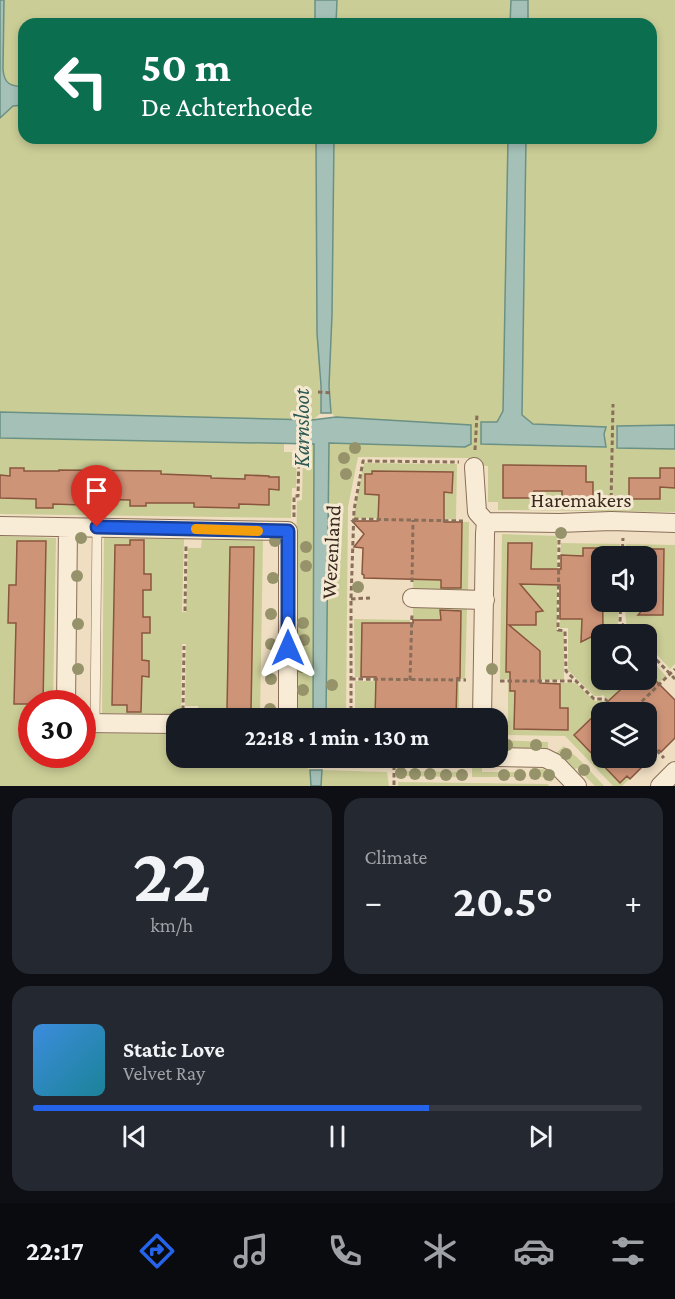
<!DOCTYPE html>
<html lang="en">
<head>
<meta charset="utf-8">
<style>
  :root { --surface:#171b24; --page:#242831; --text:#f1f3f6; --muted:#9ea1a6; --line:#363941; --accent:#2563eb }
  body { margin:0; font-family:"Crimson Pro",serif; background:var(--page); color:var(--text); height:100vh; display:flex; flex-direction:column; font-size:22px; white-space:nowrap }
  * { box-sizing:border-box; margin:0 }
  p { font-size:20px; color:var(--muted) }
  .icon { flex:none; width:33px; height:33px; fill:none; stroke:currentColor; stroke-width:2; stroke-linecap:round; stroke-linejoin:round }
  .map { position:relative; height:786px; overflow:hidden }
  .panel { display:flex; flex-direction:column; gap:12px; padding:12px; background:#0d0f14; flex:1 }
  .panel>* { flex:none }
  .guide { position:absolute; left:18px; top:18px; width:639px; height:126px; border-radius:18px; box-shadow:0 3px 9px #0003; background:#0b6e4f; color:#fff; overflow:hidden }
  .controls { position:absolute; left:591px; top:546px; display:grid; gap:12px }
  .controls a { display:grid; place-items:center; width:66px; height:66px; border-radius:12px; background:var(--surface); box-shadow:0 3px 9px #0003; font-size:30px }
  .speed { position:absolute; left:18px; top:690px; display:flex; gap:12px; font-size:30px; font-weight:700; text-align:center }
  .speed>* { display:grid; place-content:center; width:78px; height:78px; border-radius:50%; background:var(--surface); box-shadow:0 3px 9px #0003; line-height:1 }
  .speed .limit { border:9px solid #d22; background:#fff; color:#111 }
  .pin { position:absolute; display:grid; place-items:center; width:51px; height:51px; color:#fff; margin:-62px -26px; border-radius:50% 50% 50% 0; rotate:-45deg; box-shadow:0 0 6px #0007 }
  .pin .icon { rotate:45deg }
  .me { position:absolute; width:66px; margin:-33px; rotate:0deg; stroke-linejoin:round; filter:drop-shadow(0 0 4px #0008) }
  .turn { display:flex; align-items:center; gap:21px; height:126px; padding:0 24px; font-size:27px }
  .turn .icon { width:78px; height:78px; stroke-width:2.5 }
  .turn b { display:block; font-size:42px; line-height:51px }
  .big { font-size:45px; font-weight:700; line-height:1.1 }
  .panel .tile { flex:1; display:flex; flex-direction:column; justify-content:center; gap:9px; min-width:0; padding:0 21px; border-radius:18px; background:var(--page) }
  .panel .dial { align-items:center; gap:0 }
  .dial b { font-size:78px; line-height:1 }
  .song { display:flex; align-items:center; gap:18px }
  .cover { width:72px; height:72px; border-radius:9px; background:linear-gradient(135deg,hsl(210 70% 55%),hsl(190 70% 35%)) }
  .played { height:6px; border-radius:3px; background:linear-gradient(90deg,var(--accent) 65%,var(--line) 65%) }
  .keys { display:flex; justify-content:space-around; direction:ltr }
  .heat { display:flex; justify-content:space-between; align-items:center; font-size:33px; direction:ltr }
  .panel .tiles { flex:1; display:grid; gap:12px; grid-template-columns:1fr 1fr }
  .tile:last-child { grid-column:span 2 }
  .trip { position:absolute; left:166px; top:708px; width:342px; height:60px; border-radius:18px; background:var(--surface); box-shadow:0 3px 9px #0003; font-weight:700; line-height:60px; text-align:center }
  .tabs { display:flex; height:96px; justify-content:space-around; align-items:center; background:#090b0e; color:var(--muted) }
  .tabs .icon { width:42px; height:42px }
  .tabs .on { color:var(--accent) }
  .tabs b { font-size:27px; color:var(--text) }
  .map>svg:first-child { display:block }
  .green { fill:#cbcd96 }
  .water { fill:#a5c1b7; stroke:#6b9084; stroke-width:1.5 }
  .building { fill:#ce9478; stroke:#89563e; stroke-width:1.5 }
  .lines { fill:none; stroke-linecap:round; stroke-linejoin:round }
  .service-casing { stroke:#896f59; stroke-width:10 }
  .minor-casing { stroke:#896f59; stroke-width:20 }
  .path { stroke:#896f59; stroke-width:3; stroke-dasharray:4.5 3; stroke-linecap:butt }
  .service { stroke:#f9ecd6; stroke-width:9 }
  .minor { stroke:#f9ecd6; stroke-width:18 }
  .tree { fill:#96936b }
  .route-casing { stroke:#184099; stroke-width:15 }
  .route { stroke:#2563eb; stroke-width:10 }
  .slow { stroke:#f59e0b; stroke-width:10 }
  .labels { text-anchor:middle; stroke-width:6; stroke-linejoin:round; paint-order:stroke }
  .street-label { font-size:21px; fill:#39281e; stroke:#f6e9d2 }
  .water-label { font-size:22px; font-style:italic; fill:#2c5952; stroke:#f6e9d2 }
</style>
</head>
<body>
<div class="map">
<svg width="675" height="786" viewBox="0 0 675 786">
  <rect width="100%" height="100%" fill="#efdec2"/>
  <!-- green -->
  <path class="green" d="M 4,0 L 315,0 L 315,24 L 24,24 L 24,87 C 10,86 4,84 3,69 Z
    M 337,0 L 511,0 L 510,24 L 336,24 Z
    M 528,0 L 675,0 L 675,425 L 617,426 L 616,436 L 617,448 L 675,449 L 675,512 L 498,510 L 498,502 L 488,502 L 488,466 L 469,465 L 468,458 L 358,457 L 348,507 L 346,718 L 326,718 L 329,443 L 471,444 L 471,425 L 336,417 L 331,413 L 329,386 L 332,315 L 334,138 L 508,138 L 503,411 L 497,422 L 481,433 L 481,444 L 605,447 L 605,427 L 533,424 L 522,415 L 526,138 L 651,138 L 651,24 L 528,24 Z
    M 24,105 L 24,138 L 316,138 C 316,230 317,321 321,413 L 313,420 L 0,412 L 0,118 L 13,106 Z
    M 0,438 L 284,443 L 284,452 L 297,452 L 296,488 L 292,488 L 291,518 L 0,514 Z
    M 307,443 L 314,444 L 313,718 L 298,718 L 298,714 L 293,714 L 297,501 L 302,500 L 303,453 L 307,452 Z
    M 364,463 L 457,464 L 456,519 L 354,518 L 355,509 Z
    M 414,521 L 469,522 L 468,593 L 413,593 Z
    M 502,534 L 557,536 L 557,631 L 564,632 L 564,680 L 500,679 Z
    M 0,536 L 56,538 L 53,703 L 32,704 L 32,754 L 82,754 L 83,733 L 177,734 L 177,758 L 293,758 L 310,770 L 316,786 L 0,786 Z
    M 104,538 L 184,539 L 182,612 L 186,612 L 188,548 L 201,548 L 202,539 L 263,540 L 260,716 L 198,715 L 198,706 L 185,706 L 186,644 L 182,644 L 181,715 L 102,713 Z
    M 561,543 L 620,544 L 620,556 L 602,556 L 602,602 L 619,602 L 618,624 L 628,634 L 602,634 L 602,680 L 646,680 L 647,655 L 666,676 L 629,712 L 622,712 L 603,695 L 601,696 L 594,696 L 568,670 L 568,628 L 560,628 Z
    M 626,544 L 675,545 L 675,664 L 670,669 L 647,644 L 646,634 L 637,634 L 626,623 L 625,602 L 646,602 L 646,556 L 626,556 Z
    M 413,607 L 467,609 L 465,679 L 412,678 Z
    M 354,619 L 410,620 L 409,678 L 355,677 Z
    M 355,681 L 459,682 L 459,718 L 355,718 Z
    M 508,683 L 576,683 L 594,701 L 606,701 L 617,712 L 602,712 L 602,758 L 646,758 L 647,742 L 657,753 L 622,786 L 613,786 L 565,736 L 508,735 Z
    M 498,740 L 548,742 L 548,753 L 498,751 Z
    M 564,746 L 582,762 L 604,786 L 595,786 L 577,768 L 573,770 L 554,755 Z
    M 472,768 L 482,768 L 482,772 L 525,772 L 524,777 L 472,777 Z
    M 532,768 L 548,770 L 556,776 L 551,782 L 542,777 L 532,777 Z
    M 322,770 L 387,772 L 389,786 L 321,786 Z
    M 398,771 L 466,772 L 466,777 L 398,776 Z
    M 398,782 L 548,784 L 549,786 L 398,786 Z"/>
  <!-- water -->
  <path class="water" d="M 0,0 L 4,0 L 3,69 C 4,84 10,86 24,87 L 24,105 L 13,106 L 0,118 Z
    M 315,0 L 337,0 L 336,24 L 315,24 Z
    M 511,0 L 528,0 L 528,24 L 510,24 Z
    M 316,138 L 334,138 L 332,315 L 329,386 L 331,413 L 321,413 L 321,386 L 317,333 Z
    M 508,138 L 526,138 L 522,415 L 533,424 L 606,427 L 604,434 L 606,447 L 481,444 L 481,422 L 497,422 L 503,411 Z
    M 0,412 L 312,420 L 336,417 L 471,425 L 471,444 L 465,447 L 329,443 L 326,718 L 313,718 L 314,444 L 0,438 Z
    M 675,425 L 675,449 L 617,448 L 617,426 Z
    M 310,770 L 322,770 L 321,786 L 311,786 Z"/>
  <!-- building -->
  <path class="building" d="M 503,465 L 586,466 L 586,482 L 593,482 L 593,499 L 562,498 L 562,491 L 534,491 L 534,498 L 503,498 Z
    M 10,468 L 24,468 L 24,471 L 59,471 L 59,470 L 161,471 L 161,474 L 211,476 L 211,478 L 245,479 L 245,475 L 269,476 L 269,477 L 279,477 L 279,490 L 269,489 L 269,505 L 239,504 L 239,508 L 194,507 L 194,503 L 146,503 L 146,506 L 130,506 L 130,500 L 85,499 L 84,503 L 82,503 L 82,505 L 53,504 L 53,508 L 36,508 L 36,499 L 0,498 L 0,475 L 10,476 Z
    M 660,468 L 675,468 L 675,488 L 660,487 L 660,499 L 629,499 L 629,478 L 660,478 Z
    M 372,471 L 453,472 L 452,493 L 444,492 L 444,522 L 462,522 L 461,588 L 441,588 L 441,580 L 364,578 L 364,575 L 362,574 L 363,548 L 354,547 L 364,534 L 352,521 L 378,521 L 379,495 L 365,494 L 365,474 L 372,474 Z
    M 130,540 L 144,540 L 144,574 L 151,574 L 151,590 L 143,590 L 143,617 L 150,617 L 150,633 L 142,633 L 142,660 L 149,661 L 149,677 L 142,676 L 141,712 L 127,712 L 127,705 L 112,705 L 115,545 L 130,545 Z
    M 17,541 L 46,541 L 43,704 L 14,704 L 16,623 L 8,623 L 9,585 L 16,585 Z
    M 508,543 L 532,543 L 531,569 L 561,569 L 561,555 L 583,556 L 583,548 L 602,548 L 603,631 L 581,642 L 582,619 L 560,619 L 560,585 L 520,584 L 543,611 L 536,612 L 536,625 L 509,625 L 540,651 L 540,683 L 560,684 L 560,708 L 568,708 L 568,730 L 514,729 L 515,691 L 510,691 L 510,672 L 506,672 Z
    M 230,547 L 254,547 L 251,711 L 227,710 Z
    M 646,549 L 664,549 L 663,615 L 638,615 L 646,606 Z
    M 440,610 L 461,611 L 460,678 L 457,678 L 456,718 L 375,718 L 376,677 L 361,677 L 362,623 L 413,623 L 413,620 L 441,620 Z
    M 631,680 L 655,680 L 675,700 L 675,738 L 661,752 L 659,750 L 630,779 L 627,776 L 620,783 L 574,735 L 602,708 L 602,758 L 646,758 L 646,712 L 611,712 L 604,705 Z"/>
  <g class="lines">
    <defs>
      <path id="service" d="M 95,723 L 97,527"/>
      <path id="minor" d="M 474,467 L 477,512 L 486,522 L 559,523 L 611,521 L 675,523
        M 0,526 L 288,531 L 288,718
        M 412,598 L 485,600
        M 66,704 L 68,528
        M 482,718 L 485,534 L 486,522
        M 82,723 L 177,724
        M 498,757 L 545,758 L 555,763 L 577,786
        M 660,786 L 675,771"/>
    </defs>
    <!-- service casing -->
    <use href="#service" class="service-casing"/>
    <!-- minor casing -->
    <use href="#minor" class="minor-casing"/>
    <!-- path -->
    <path class="path" d="M 318,392 L 332,393
      M 475,450 L 477,414
      M 611,505 L 613,404
      M 294,517 L 294,496 L 298,496 L 299,452
      M 354,519 L 463,521
      M 559,540 L 558,630 L 565,631 L 566,671 L 594,699 L 605,699 L 619,712
      M 622,556 L 623,538
      M 412,582 L 413,520
      M 351,599 L 370,598
      M 621,602 L 620,622 L 632,634
      M 185,611 L 186,546
      M 646,649 L 675,679
      M 351,679 L 466,680
      M 410,680 L 412,613
      M 500,681 L 576,681
      M 183,710 L 184,646
      M 631,712 L 675,669
      M 351,718 L 351,599 L 354,510 L 363,461 L 459,462
      M 646,740 L 664,758
      M 394,758 L 394,786"/>
    <!-- service -->
    <use href="#service" class="service"/>
    <!-- minor -->
    <use href="#minor" class="minor"/>
  </g>
  <!-- trees -->
  <g class="tree">
    <circle cx="355" cy="448" r="6"/>
    <circle cx="344" cy="458" r="6"/>
    <circle cx="306" cy="462" r="6"/>
    <circle cx="346" cy="474" r="6"/>
    <circle cx="561" cy="533" r="6"/>
    <circle cx="81" cy="538" r="6"/>
    <circle cx="275" cy="541" r="6"/>
    <circle cx="306" cy="547" r="6"/>
    <circle cx="306" cy="566" r="6"/>
    <circle cx="77" cy="576" r="6"/>
    <circle cx="273" cy="578" r="6"/>
    <circle cx="358" cy="587" r="6"/>
    <circle cx="271" cy="614" r="6"/>
    <circle cx="303" cy="623" r="6"/>
    <circle cx="78" cy="624" r="6"/>
    <circle cx="304" cy="640" r="6"/>
    <circle cx="271" cy="644" r="6"/>
    <circle cx="302" cy="667" r="6"/>
    <circle cx="78" cy="669" r="6"/>
    <circle cx="492" cy="669" r="6"/>
    <circle cx="271" cy="679" r="6"/>
    <circle cx="332" cy="685" r="6"/>
    <circle cx="303" cy="690" r="6"/>
    <circle cx="270" cy="709" r="6"/>
    <circle cx="507" cy="745" r="6"/>
    <circle cx="536" cy="745" r="6"/>
    <circle cx="566" cy="754" r="6"/>
    <circle cx="584" cy="770" r="6"/>
    <circle cx="401" cy="773" r="6"/>
    <circle cx="415" cy="774" r="6"/>
    <circle cx="430" cy="774" r="6"/>
    <circle cx="535" cy="774" r="6"/>
    <circle cx="446" cy="775" r="6"/>
    <circle cx="462" cy="775" r="6"/>
    <circle cx="504" cy="775" r="6"/>
    <circle cx="520" cy="775" r="6"/>
    <circle cx="549" cy="775" r="6"/>
  </g>
  <g class="lines">
    <defs>
      <path id="route" d="M 97,527 L 288,531 L 288,648"/>
    </defs>
    <!-- route casing -->
    <use href="#route" class="route-casing"/>
    <!-- route -->
    <use href="#route" class="route"/>
    <!-- slow -->
    <path class="slow" d="M 196,529 L 258,531"/>
  </g>
  <g class="labels">
    <!-- street labels -->
    <g class="street-label">
      <text x="581" y="507">Haremakers</text>
      <text transform="translate(331 552) rotate(-87)" y="7">Wezenland</text>
    </g>
    <!-- water labels -->
    <g class="water-label">
      <text transform="translate(301 428) rotate(-90)" y="8">Karnsloot</text>
    </g>
  </g>
</svg>
<div class="controls">
<a><svg class="icon" aria-label="sound" viewBox="0 0 24 24"><path d="M4 9h4l5-4v14l-5-4H4zM17 9q2 3 0 6"/></svg></a>
<a><svg class="icon" aria-label="search" viewBox="0 0 24 24"><circle cx="10" cy="10" r="6"/><path d="M15 15l6 6"/></svg></a>
<a><svg class="icon" aria-label="layers" viewBox="0 0 24 24"><path d="M12 4l9 5-9 5-9-5zM3 14l9 5 9-5"/></svg></a>
</div>
<div class="speed"><div class="limit">30</div></div>
<div class="pin" style="left:97px;top:527px;background:#d93025"><svg class="icon" aria-label="arrive" viewBox="0 0 24 24"><path d="M6 21V4h12l-3 4 3 4H6"/></svg></div>
<svg class="me" style="left:288px;top:648px" viewBox="-20 -20 40 40"><path d="M0-17L14 15 0 8-14 15z" fill="#2563eb" stroke="#fff" stroke-width="4"/></svg>
<div class="trip">22:18 · 1 min · 130 m</div>
<div class="guide">
<div class="turn"><svg class="icon" aria-label="left" viewBox="0 0 24 24"><path d="M17 20v-9H6M10 6l-5 5 5 5"/></svg><div><b>50 m</b>De Achterhoede</div></div>
</div>
</div>
<section class="panel">
<div class="tiles">
<div class="tile dial"><b>22</b><p>km/h</p></div>
<div class="tile"><p>Climate</p>
<div class="heat"><a>−</a><b class="big">20.5°</b><a>+</a></div>
</div>
<div class="tile">
<div class="song"><i class="cover"></i><div><b>Static Love</b><p>Velvet Ray</p></div></div>
<div class="played"></div>
<div class="keys"><svg class="icon" aria-label="previous" viewBox="0 0 24 24"><path d="M18 5L8 12l10 7zM5 5v14"/></svg><svg class="icon" aria-label="pause" viewBox="0 0 24 24"><path d="M8 5v14M16 5v14"/></svg><svg class="icon" aria-label="next" viewBox="0 0 24 24"><path d="M6 5l10 7-10 7zM19 5v14"/></svg></div>
</div>
</div>
</section>
<nav class="tabs">
<b>22:17</b>
<svg class="icon on" aria-label="directions" viewBox="0 0 24 24"><path d="M12 3l9 9-9 9-9-9zM9 14v-3h6M13 9l2 2-2 2"/></svg>
<svg class="icon" aria-label="music" viewBox="0 0 24 24"><path d="M9 18V5l10-2v13"/><circle cx="6" cy="18" r="3"/><circle cx="16" cy="16" r="3"/></svg>
<svg class="icon" aria-label="phone" viewBox="0 0 24 24"><path d="M5 4h4l2 5-3 2q2 4 5 5l2-3 5 2v4C11 20 4 13 5 4z"/></svg>
<svg class="icon" aria-label="climate" viewBox="0 0 24 24"><path d="M12 3v18M4 7l16 10M4 17L20 7"/></svg>
<svg class="icon" aria-label="car" viewBox="0 0 24 24"><path d="M5 17H2v-5l4-1 3-4h7l3 4 3 1v5h-3M9 17h6M6 11h13"/><circle cx="7" cy="17" r="2"/><circle cx="17" cy="17" r="2"/></svg>
<svg class="icon" aria-label="filters" viewBox="0 0 24 24"><path d="M4 7h16M4 17h16"/><circle cx="9" cy="7" r="2"/><circle cx="15" cy="17" r="2"/></svg>
</nav>
</body>
</html>
